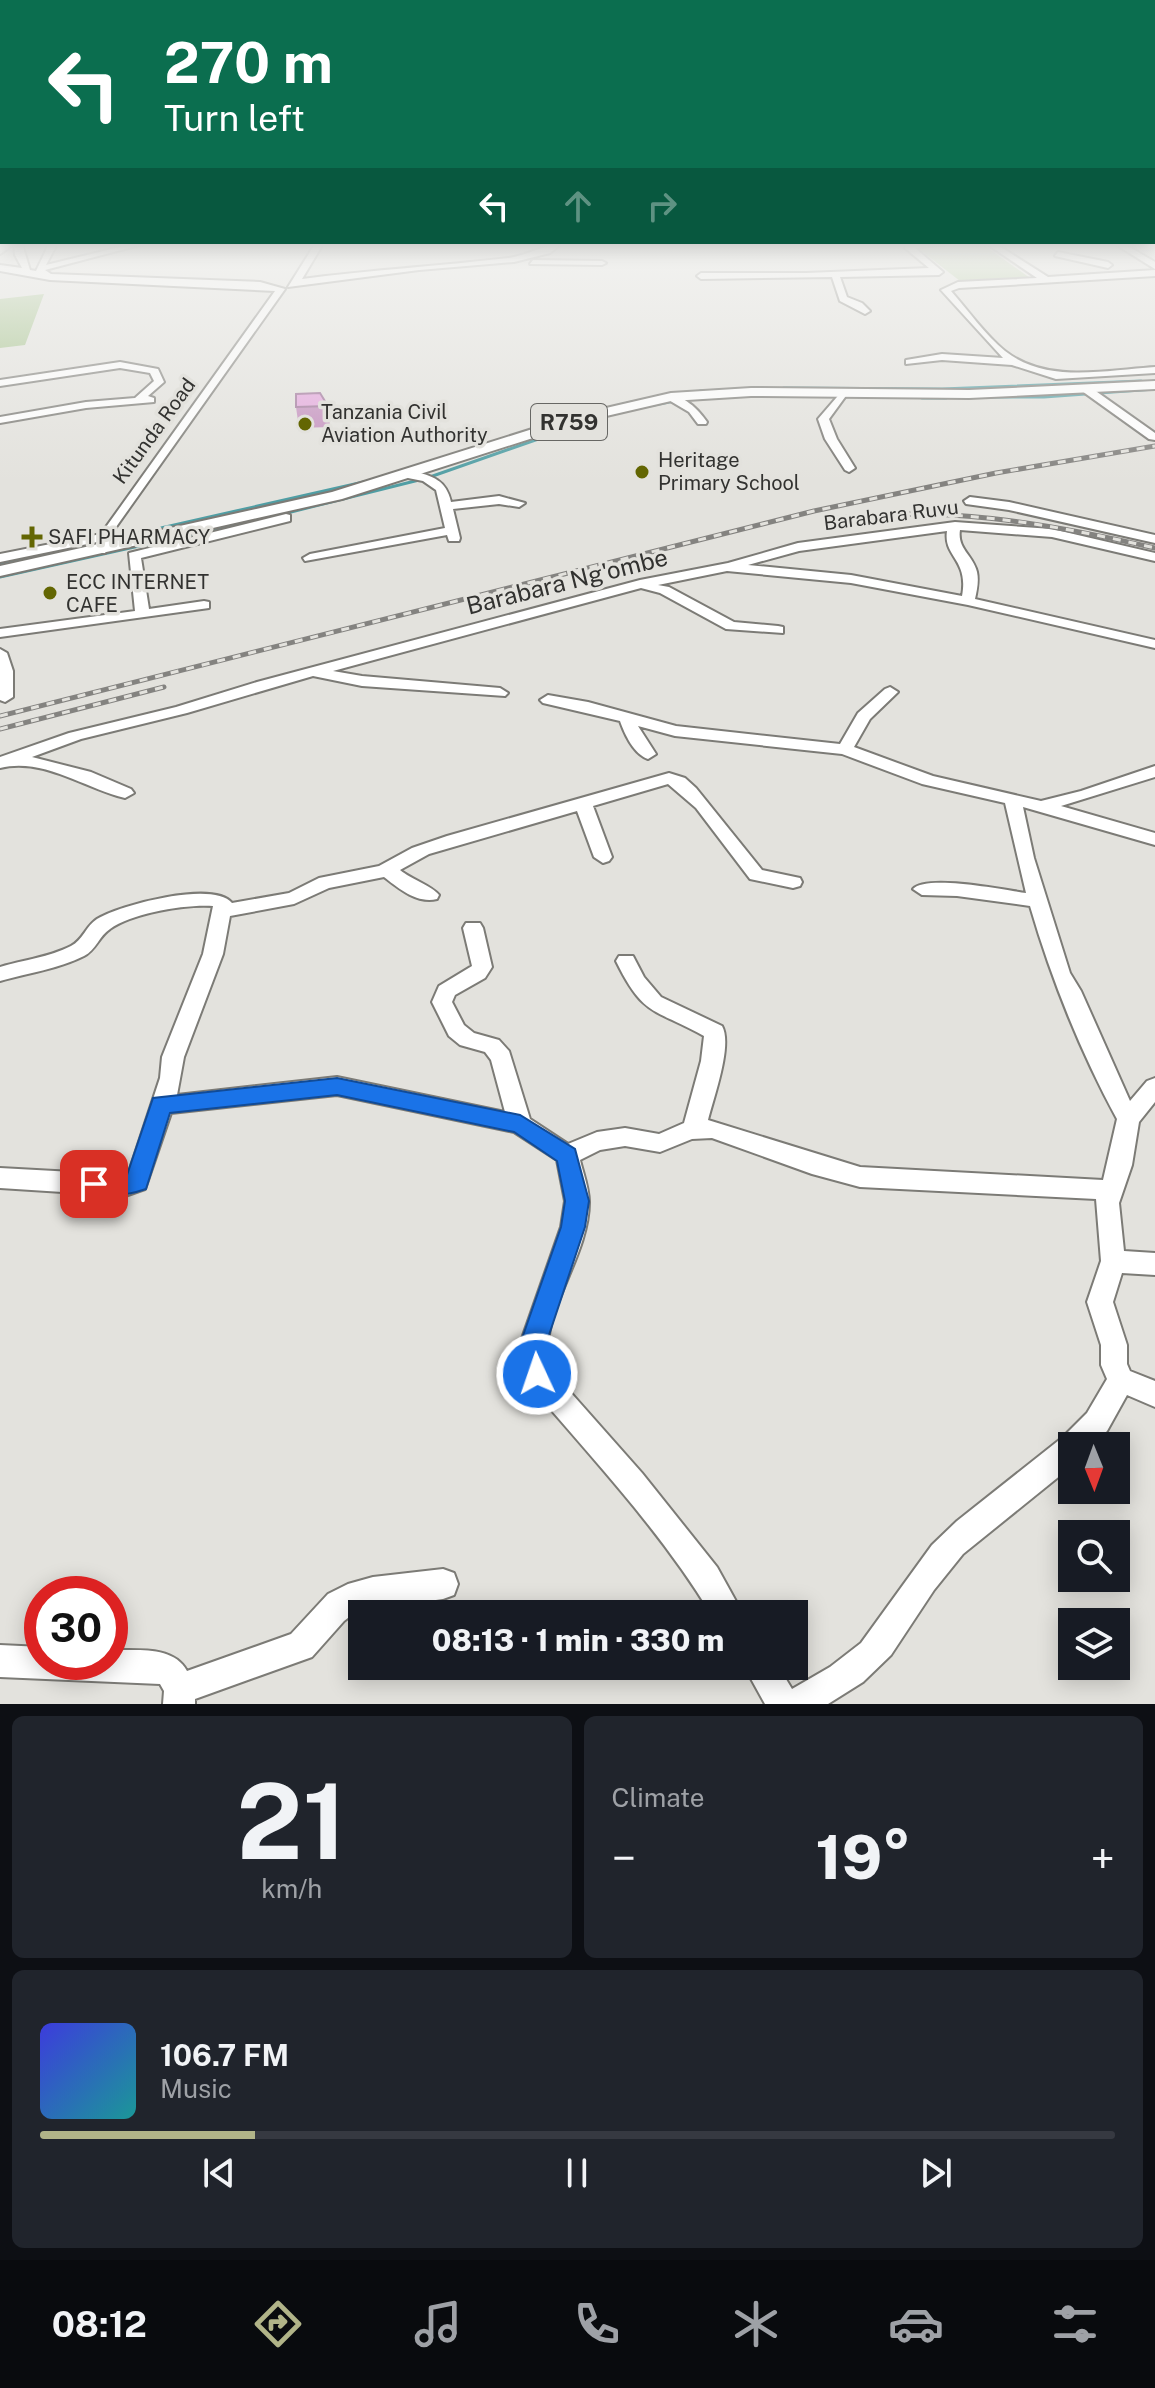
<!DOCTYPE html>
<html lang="en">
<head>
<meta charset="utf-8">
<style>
  :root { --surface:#171b24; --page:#20242c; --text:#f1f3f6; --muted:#9ea1a6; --line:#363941; --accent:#b1b488 }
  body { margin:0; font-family:"Public Sans",sans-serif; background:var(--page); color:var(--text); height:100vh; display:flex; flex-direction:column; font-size:30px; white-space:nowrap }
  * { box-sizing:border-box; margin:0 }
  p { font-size:26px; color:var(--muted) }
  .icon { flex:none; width:44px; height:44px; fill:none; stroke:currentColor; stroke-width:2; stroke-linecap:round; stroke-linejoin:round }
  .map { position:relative; height:1704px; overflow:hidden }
  .sheet { display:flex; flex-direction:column; gap:12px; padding:12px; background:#0d0f14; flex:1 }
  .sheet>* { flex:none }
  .banner { position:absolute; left:0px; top:0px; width:1156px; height:244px; box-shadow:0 4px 20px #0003; background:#0b6e4f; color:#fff; overflow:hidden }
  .needle { width:52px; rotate:179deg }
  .buttons { position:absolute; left:1058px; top:1432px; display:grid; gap:16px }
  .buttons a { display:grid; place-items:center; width:72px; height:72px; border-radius:0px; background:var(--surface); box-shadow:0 4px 20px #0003; font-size:40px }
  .speed { position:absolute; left:24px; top:1576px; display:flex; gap:16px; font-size:40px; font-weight:700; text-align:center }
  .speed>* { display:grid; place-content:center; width:104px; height:104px; border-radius:50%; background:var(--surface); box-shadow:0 4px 20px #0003; line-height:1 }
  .speed .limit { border:12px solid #d22; background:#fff; color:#111 }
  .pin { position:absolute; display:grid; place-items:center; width:68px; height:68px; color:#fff; margin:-34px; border-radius:16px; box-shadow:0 4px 12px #0006 }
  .me { position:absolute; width:88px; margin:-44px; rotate:357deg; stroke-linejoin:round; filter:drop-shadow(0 0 6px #0008) }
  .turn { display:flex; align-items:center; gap:28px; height:168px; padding:0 32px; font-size:36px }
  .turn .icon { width:104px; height:104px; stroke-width:2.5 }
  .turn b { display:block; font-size:56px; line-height:68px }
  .lanes { display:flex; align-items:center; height:76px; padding:0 32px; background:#0003; justify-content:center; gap:40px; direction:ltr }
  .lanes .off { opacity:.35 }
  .big { font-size:60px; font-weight:800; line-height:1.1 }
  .sheet .card { flex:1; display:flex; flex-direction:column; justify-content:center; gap:12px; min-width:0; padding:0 28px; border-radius:12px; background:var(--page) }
  .sheet .dial { align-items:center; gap:0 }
  .dial b { font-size:104px; line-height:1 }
  .song { display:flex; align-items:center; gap:24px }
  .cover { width:96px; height:96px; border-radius:12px; background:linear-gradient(135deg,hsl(240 70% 55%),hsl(180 70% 35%)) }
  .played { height:8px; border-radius:4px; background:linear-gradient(90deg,var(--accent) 20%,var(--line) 20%) }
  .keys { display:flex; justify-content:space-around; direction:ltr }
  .heat { display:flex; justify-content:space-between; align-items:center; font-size:44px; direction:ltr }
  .sheet .tiles { flex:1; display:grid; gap:12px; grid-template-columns:1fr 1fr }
  .card:last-child { grid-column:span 2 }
  .trip { position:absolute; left:348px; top:1600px; width:460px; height:80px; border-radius:0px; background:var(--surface); box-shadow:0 4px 20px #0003; font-weight:800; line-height:80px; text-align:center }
  .menu { display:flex; height:128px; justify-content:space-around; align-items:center; background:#090b0e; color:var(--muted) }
  .menu .icon { width:56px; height:56px }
  .menu .on { color:var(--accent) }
  .menu b { font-size:36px; color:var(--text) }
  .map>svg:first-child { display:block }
  .green { fill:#9dbe81 }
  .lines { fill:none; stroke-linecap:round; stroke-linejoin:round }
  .stream { stroke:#509ea4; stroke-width:3 }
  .minor-casing { stroke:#7c7b76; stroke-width:4 }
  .major-casing { stroke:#7c7b76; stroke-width:4 }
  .minor { fill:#fff; fill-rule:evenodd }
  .major { fill:#fff; fill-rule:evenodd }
  .rail-casing { stroke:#848380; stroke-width:5 }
  .rail { stroke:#e3e2dd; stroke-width:3; stroke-dasharray:8; stroke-linecap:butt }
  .wall { fill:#c38ebd }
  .building { fill:#e3a5dc; stroke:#9f749a; stroke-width:2 }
  .route { fill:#1a73e8; stroke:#114b97; stroke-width:2 }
  .poi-dot { fill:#636602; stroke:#e3e2dd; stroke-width:3 }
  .labels { text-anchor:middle; stroke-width:7; stroke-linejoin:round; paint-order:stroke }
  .far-poi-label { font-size:20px; fill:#323230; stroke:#e3e2dd; text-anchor:start }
  .far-street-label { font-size:20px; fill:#323230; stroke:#e3e2dd }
  .shield { fill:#e3e2dd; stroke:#676764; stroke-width:2 }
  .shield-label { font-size:22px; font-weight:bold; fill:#323230 }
  .street-label { font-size:24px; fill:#323230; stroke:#e3e2dd }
</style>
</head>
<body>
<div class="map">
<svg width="1155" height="1704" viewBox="0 0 1155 1704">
  <rect width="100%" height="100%" fill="#e3e2dd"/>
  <!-- green -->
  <path class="green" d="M 985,246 L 1030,278 L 960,281 L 919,249 Z
    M 44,294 L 25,345 L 0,348 L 0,299 Z"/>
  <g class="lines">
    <!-- stream -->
    <path class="stream" d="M 784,388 L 942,389 L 1141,381
      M 700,391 L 727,390
      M 982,397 L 1044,397 L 1155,389
      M 922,398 L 946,398
      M 639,408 L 674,401
      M 567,418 L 632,402
      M 108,540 L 368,481
      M 0,564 L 99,542
      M 0,577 L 283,514 L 427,478 L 607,415"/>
    <defs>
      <path id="minor" d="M 5,244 L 22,244 L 30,270 L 36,271 L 49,244 L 57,244 L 46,265 L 132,244 L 144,244 L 45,270 L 51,274 L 260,282 L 285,289 L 116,527 L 105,553 L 95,553 L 93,550 L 97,542 L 0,562 L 0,554 L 101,534 L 275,291 L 50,280 L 0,271 L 0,265 L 22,268 L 15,255 L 14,244 L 0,254 L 0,248 Z
        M 315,244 L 323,244 L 302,279 C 371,270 439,266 508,258 C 525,256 549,243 561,244 L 550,253 L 514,262 L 419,270 L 288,287 Z
        M 905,244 L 946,244 L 915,248 L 943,272 L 939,275 L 840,277 L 847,297 L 862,303 L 870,311 L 865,314 L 840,301 L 832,277 L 701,279 L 697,276 L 701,273 L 806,273 L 929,268 L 905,248 Z
        M 987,244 L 996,244 L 1048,277 L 1155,270 L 1155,276 L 959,288 L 951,291 C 968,310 985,335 1005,351 C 1047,384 1105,370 1155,367 L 1155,373 L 1056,379 L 1012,365 L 942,360 L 906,364 L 906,360 L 942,354 L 1003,358 L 941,290 L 958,282 L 1037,278 Z
        M 1115,244 L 1124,244 L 1155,262 L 1155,269 Z
        M 1058,252 L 1108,262 L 1112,265 L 1108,268 L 1055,256 Z
        M 533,260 L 602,261 L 606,263 L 602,265 L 530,264 Z
        M 120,362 L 158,369 L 164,382 L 148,396 L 154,398 L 154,402 L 86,408 L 0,423 L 0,417 L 86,402 L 135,398 L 154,381 L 150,373 L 120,368 L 0,386 L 0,380 Z
        M 1082,387 L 1090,387 L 1155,433 L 1155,440 L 1149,439 L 1082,391 Z
        M 843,390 L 848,393 L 829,419 L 837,439 L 855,468 L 849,472 L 845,470 L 825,439 L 818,419 Z
        M 667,395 C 684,395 698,409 707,422 L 706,424 L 698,424 L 689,412 L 667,399 Z
        M 412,471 C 433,476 446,480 451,502 L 499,496 L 525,503 L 519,507 L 499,504 L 453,509 L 460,538 L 459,541 L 449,541 L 447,535 L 305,561 L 303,558 L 310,554 L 445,528 L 436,490 L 423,481 L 408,478 L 406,475 Z
        M 970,497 L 1009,502 L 1155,535 L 1155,543 L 1009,510 L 966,504 L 964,501 Z
        M 286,514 L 290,515 L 290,521 L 141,558 L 149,609 L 204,601 L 209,602 L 209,608 L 0,637 L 0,629 L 135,611 L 129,553 Z
        M 955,522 L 1052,529 L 1155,553 L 1155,561 L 1052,537 L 960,530 C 957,549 973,555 977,572 C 979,581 977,590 975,599 L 1155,640 L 1155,648 L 968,605 L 851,583 L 727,571 L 658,585 L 669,587 L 734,622 L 778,626 L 783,627 L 783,633 L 726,629 L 660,593 L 641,588 L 333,671 L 362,676 L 500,688 L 508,693 L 505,696 L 362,686 L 313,676 L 187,713 L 81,739 L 32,757 L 91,772 L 131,789 L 134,793 L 125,798 C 84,788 43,757 0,768 L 0,757 L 69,733 L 176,707 L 257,682 L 640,580 L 728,563 L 798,543 ZM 947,531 C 943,557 969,559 962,596 L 851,575 L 748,565 L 799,551 Z
        M 0,649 L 7,653 L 13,671 L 13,697 L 5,702 L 0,700 Z
        M 890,687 L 898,692 L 870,719 L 854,747 L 933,776 L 1041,801 L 1081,791 L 1155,766 L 1155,777 L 1061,806 L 1155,833 L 1155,845 L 1023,807 L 1034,858 L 1070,973 L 1081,991 L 1130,1101 L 1147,1081 L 1155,1078 L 1155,1102 L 1139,1122 L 1132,1165 L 1119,1203 L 1124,1251 L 1155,1253 L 1155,1275 L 1122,1273 L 1113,1302 L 1127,1345 L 1127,1364 L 1130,1371 L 1155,1381 L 1155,1407 L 1127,1395 L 1107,1431 L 1092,1446 L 1072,1446 L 1072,1466 L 963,1554 L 934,1590 L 891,1655 L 863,1682 L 828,1704 L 765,1704 L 744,1666 L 778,1666 L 792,1689 L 830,1667 L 861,1643 L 932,1545 L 957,1521 L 1063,1437 L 1087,1413 L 1107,1379 L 1101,1365 L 1101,1345 L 1087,1302 L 1101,1261 L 1096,1199 L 860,1187 L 812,1174 L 712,1138 L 692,1139 L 660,1152 L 625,1146 L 600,1150 L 580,1160 C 583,1173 589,1188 589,1202 C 589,1259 538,1312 549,1368 L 642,1473 L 717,1567 L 743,1614 L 711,1614 C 660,1530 591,1457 528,1383 L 519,1347 L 561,1227 L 565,1201 L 557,1160 L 514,1132 L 337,1095 L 171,1113 L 145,1189 L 125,1196 L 0,1188 L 0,1168 L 128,1175 L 160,1078 L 162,1057 L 203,954 L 213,906 C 186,904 132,913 110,929 C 99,936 96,950 84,956 C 58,969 28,973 0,981 L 0,967 C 23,960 50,957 71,946 C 83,940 86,926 97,919 C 119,905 214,880 232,903 L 289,893 L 319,878 L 379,866 L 412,848 L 447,836 L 669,773 L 685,778 L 696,788 L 762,870 L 800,878 L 802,882 L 800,886 L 793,888 L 750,879 L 696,808 L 668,784 L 593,806 L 612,857 L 609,861 L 603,863 L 594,857 L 577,811 L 429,854 L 400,870 C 411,879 432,886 439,895 L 437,899 C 417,904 398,888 384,877 L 329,888 L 294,904 L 230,916 L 223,954 L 184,1057 L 177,1095 L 337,1077 L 505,1112 L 491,1060 L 485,1052 L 460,1045 L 449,1036 L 432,1002 L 439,986 L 472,966 L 463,928 L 466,923 L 480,923 L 483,928 L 492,967 L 485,978 L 455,995 L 452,1002 L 464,1025 L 474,1033 L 499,1040 L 509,1051 L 530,1119 L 568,1144 L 597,1132 L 625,1128 L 659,1134 L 684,1123 L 701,1061 L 704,1036 C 654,1008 644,1018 616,961 L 619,956 L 633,956 L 644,977 L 661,997 L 722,1026 C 733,1045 713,1099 708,1120 L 860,1167 L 1103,1180 L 1117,1119 C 1081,1053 1051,978 1030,906 L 957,896 L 922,895 L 913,889 C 926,874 1005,890 1026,893 L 1005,803 L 922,784 L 842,754 L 675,736 L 638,726 L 656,754 L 648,759 C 634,754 625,735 620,721 L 543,703 L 540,700 L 548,695 L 588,702 L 676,726 L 840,744 L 858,713 L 885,689 Z
        M 443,1569 L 454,1573 L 458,1584 L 454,1595 L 443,1599 L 357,1611 L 344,1621 L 312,1657 L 195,1699 L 195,1704 L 163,1704 L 164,1691 L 160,1684 L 0,1677 L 0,1645 L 42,1647 L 42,1662 L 110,1662 L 110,1650 C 136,1651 173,1645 187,1671 L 291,1634 L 328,1594 L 348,1584 L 373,1577 Z"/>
      <path id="major" d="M 1155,381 L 1155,389 L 969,398 L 751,396 L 671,401 L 589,420 L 342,499 L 0,576 L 0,566 L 332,492 L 580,414 L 671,393 L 751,388 L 969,390 Z"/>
    </defs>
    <!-- minor casing -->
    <use href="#minor" class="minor-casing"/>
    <!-- major casing -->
    <use href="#major" class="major-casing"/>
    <!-- minor -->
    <use href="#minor" class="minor"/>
    <!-- major -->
    <use href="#major" class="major"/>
    <defs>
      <path id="rail" d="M 827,519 C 942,505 1043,522 1155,548
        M 0,716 L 814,511 L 996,473 L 1155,446
        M 0,729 L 164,687"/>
    </defs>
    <!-- rail casing -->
    <use href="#rail" class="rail-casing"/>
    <!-- rail -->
    <use href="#rail" class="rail"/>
  </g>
  <!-- wall -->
  <path class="wall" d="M 328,406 L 330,427 L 299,428 L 296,407 Z"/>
  <!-- building -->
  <path class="building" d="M 320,393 L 328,406 L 296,407 L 296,394 Z"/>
  <!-- sky -->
  <linearGradient id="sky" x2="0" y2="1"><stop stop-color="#70bee1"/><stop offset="0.51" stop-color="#f2f2f0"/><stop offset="1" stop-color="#f2f2f0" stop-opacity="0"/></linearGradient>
  <rect width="1155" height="482" fill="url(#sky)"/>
  <!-- route -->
  <path class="route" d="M 337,1078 L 520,1115 L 575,1149 L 589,1201 L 585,1227 L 545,1347 L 550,1374 L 546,1383 L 537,1387 L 527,1383 L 519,1347 L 561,1227 L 565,1201 L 557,1161 L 514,1132 L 337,1095 L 170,1113 L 146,1189 C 126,1196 106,1198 86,1191 L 82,1184 L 86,1177 L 94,1174 L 127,1175 L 153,1098 Z"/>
  <!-- markers -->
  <g class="poi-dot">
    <circle cx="305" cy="424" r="8"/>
    <circle cx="642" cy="472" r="8"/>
    <path d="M28 525h8v8h8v8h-8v8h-8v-8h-8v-8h8z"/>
    <circle cx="50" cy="593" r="8"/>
  </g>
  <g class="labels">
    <!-- far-poi labels -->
    <g class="far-poi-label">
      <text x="321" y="419">Tanzania Civil<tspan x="321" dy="23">Aviation Authority</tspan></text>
      <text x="658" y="467">Heritage<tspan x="658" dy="23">Primary School</tspan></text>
      <text x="48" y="544">SAFI PHARMACY</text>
      <text x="66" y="589">ECC INTERNET<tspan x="66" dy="23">CAFE</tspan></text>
    </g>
    <!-- far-street labels -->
    <g class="far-street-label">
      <text transform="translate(154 431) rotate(-54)" y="7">Kitunda Road</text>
      <text transform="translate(891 515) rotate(-7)" y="7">Barabara Ruvu</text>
    </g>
    <!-- shield labels -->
    <rect class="shield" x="531" y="404" width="76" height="36" rx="6"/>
    <g class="shield-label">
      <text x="569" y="430">R759</text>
    </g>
    <!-- street labels -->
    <g class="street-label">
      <text transform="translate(567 582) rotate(-14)" y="8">Barabara Ng'ombe</text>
    </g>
  </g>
</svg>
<div class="buttons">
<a><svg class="needle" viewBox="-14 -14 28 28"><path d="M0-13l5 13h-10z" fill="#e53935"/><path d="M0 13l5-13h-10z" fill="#9ea1a6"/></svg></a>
<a><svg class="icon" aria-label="search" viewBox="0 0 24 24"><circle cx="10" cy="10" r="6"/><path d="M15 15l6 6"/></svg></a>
<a><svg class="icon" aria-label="layers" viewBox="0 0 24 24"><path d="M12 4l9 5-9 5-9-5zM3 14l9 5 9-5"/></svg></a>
</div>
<div class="speed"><div class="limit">30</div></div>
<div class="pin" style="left:94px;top:1184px;background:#d93025"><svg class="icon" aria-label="arrive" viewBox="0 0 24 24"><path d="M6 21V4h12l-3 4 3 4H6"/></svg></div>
<svg class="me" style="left:537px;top:1374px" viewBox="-20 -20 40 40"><circle r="17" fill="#1a73e8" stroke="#fff" stroke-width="3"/><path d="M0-11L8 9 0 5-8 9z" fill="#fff"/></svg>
<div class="trip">08:13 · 1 min · 330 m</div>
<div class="banner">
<div class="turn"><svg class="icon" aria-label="left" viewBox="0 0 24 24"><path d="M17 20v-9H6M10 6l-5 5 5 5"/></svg><div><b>270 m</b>Turn left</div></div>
<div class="lanes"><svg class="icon" aria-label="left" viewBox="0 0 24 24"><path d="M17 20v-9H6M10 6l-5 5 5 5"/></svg><svg class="icon off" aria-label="ahead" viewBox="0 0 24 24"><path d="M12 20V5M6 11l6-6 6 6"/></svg><svg class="icon off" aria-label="right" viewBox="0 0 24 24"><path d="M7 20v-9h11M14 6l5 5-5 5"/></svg></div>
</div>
</div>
<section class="sheet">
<div class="tiles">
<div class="card dial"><b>21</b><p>km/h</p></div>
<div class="card"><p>Climate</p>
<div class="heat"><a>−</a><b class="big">19°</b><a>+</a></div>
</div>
<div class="card">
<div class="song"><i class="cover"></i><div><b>106.7 FM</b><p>Music</p></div></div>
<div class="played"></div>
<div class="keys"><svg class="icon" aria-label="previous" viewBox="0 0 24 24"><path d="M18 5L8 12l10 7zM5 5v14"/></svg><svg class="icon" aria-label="pause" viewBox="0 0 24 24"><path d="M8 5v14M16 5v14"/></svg><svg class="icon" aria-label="next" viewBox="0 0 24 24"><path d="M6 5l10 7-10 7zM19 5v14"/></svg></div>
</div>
</div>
</section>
<nav class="menu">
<b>08:12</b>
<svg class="icon on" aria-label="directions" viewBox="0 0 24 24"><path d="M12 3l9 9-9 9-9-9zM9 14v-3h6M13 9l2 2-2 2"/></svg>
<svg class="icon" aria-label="music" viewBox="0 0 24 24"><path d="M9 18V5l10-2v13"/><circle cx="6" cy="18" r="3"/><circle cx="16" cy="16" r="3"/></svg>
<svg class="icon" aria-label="phone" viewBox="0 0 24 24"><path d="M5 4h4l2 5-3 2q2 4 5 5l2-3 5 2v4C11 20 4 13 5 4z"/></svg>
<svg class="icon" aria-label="climate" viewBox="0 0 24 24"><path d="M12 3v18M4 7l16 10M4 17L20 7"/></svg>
<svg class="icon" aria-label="car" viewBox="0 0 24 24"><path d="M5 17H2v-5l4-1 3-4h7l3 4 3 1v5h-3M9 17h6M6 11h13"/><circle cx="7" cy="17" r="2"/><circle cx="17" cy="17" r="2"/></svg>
<svg class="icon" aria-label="filters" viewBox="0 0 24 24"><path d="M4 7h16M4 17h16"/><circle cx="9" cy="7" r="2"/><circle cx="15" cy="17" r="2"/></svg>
</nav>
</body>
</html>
